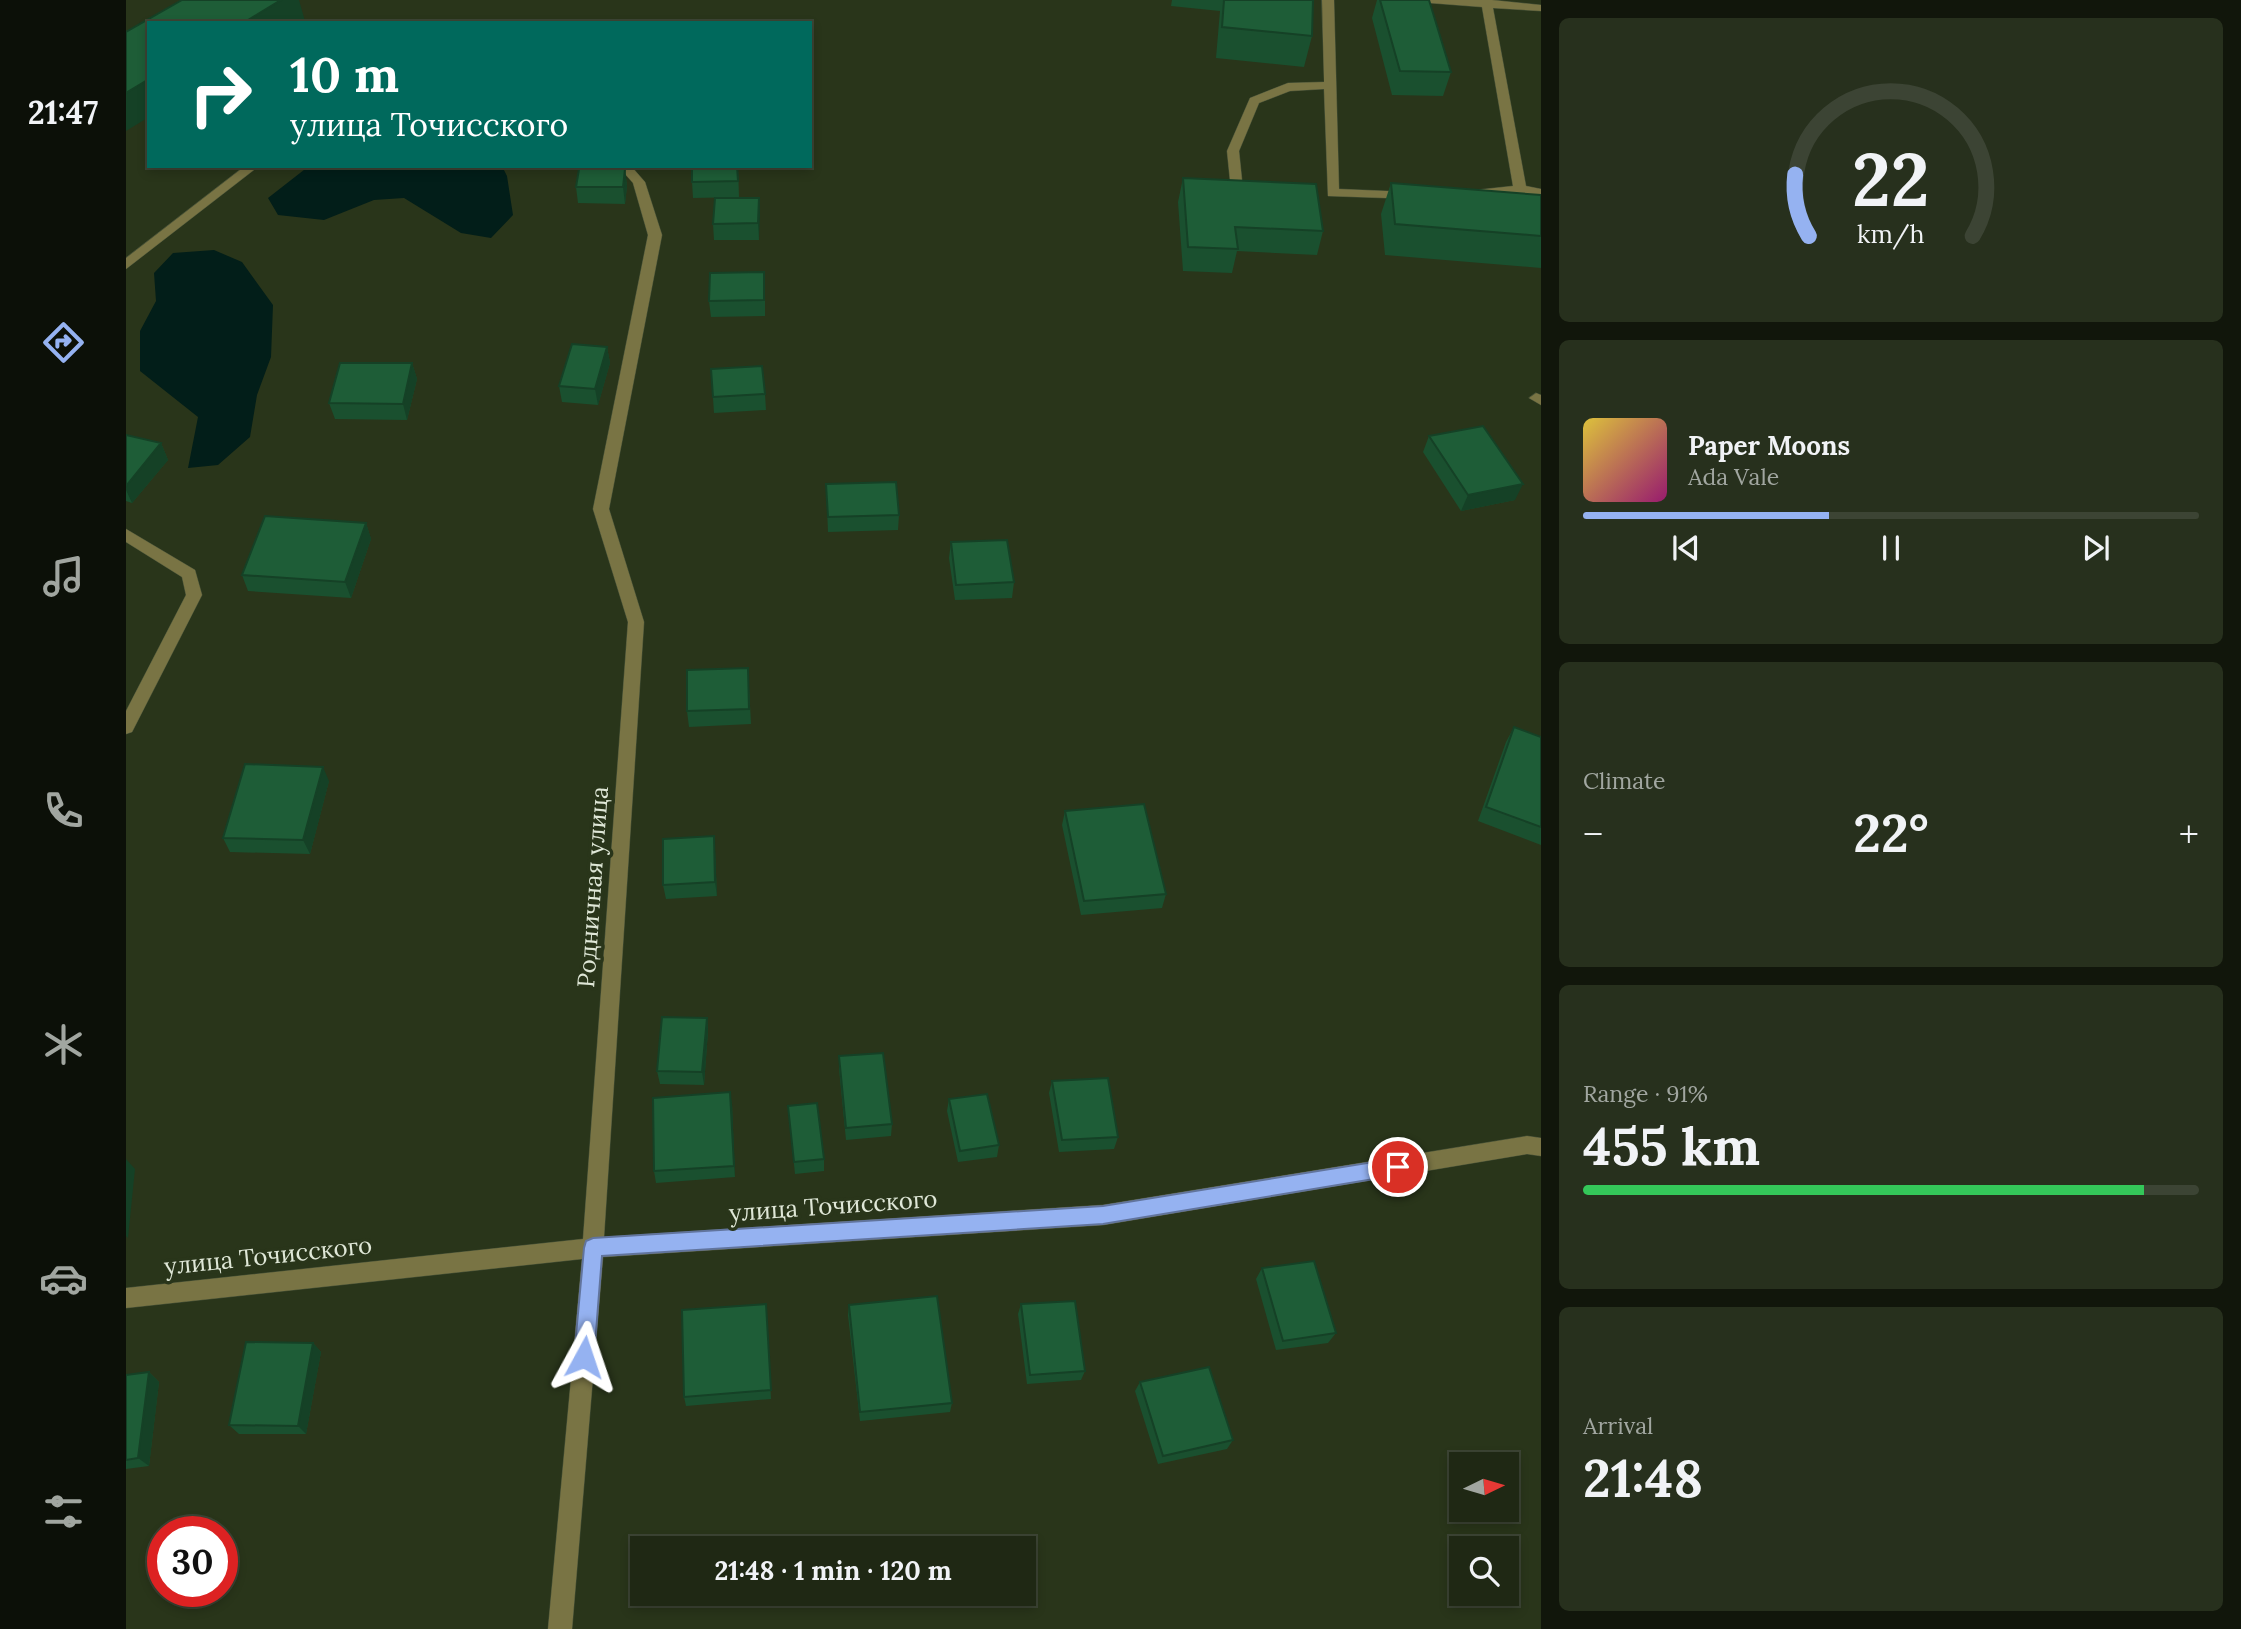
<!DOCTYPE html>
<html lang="en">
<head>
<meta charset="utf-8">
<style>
  :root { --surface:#1f2814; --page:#27301d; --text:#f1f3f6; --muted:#a1a6a0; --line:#3c4434; --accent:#95b2f1 }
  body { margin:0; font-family:Lora,serif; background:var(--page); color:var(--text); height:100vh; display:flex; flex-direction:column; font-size:26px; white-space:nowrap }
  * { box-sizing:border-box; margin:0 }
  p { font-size:23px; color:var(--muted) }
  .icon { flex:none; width:38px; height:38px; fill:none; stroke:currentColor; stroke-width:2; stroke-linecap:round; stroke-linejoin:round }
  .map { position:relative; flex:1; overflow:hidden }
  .side { display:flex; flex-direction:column; gap:18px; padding:18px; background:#11160b; width:700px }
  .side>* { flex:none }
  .hud { position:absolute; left:21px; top:21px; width:665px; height:147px; border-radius:0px; box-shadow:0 4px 10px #0003,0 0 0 2px var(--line); background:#00695c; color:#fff; overflow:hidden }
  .needle { width:46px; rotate:85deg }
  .tools { position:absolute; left:1323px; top:1452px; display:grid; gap:14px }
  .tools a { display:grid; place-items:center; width:70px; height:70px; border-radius:0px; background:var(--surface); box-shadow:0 4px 10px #0003,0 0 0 2px var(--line); font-size:35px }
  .speed { position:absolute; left:21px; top:1516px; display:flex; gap:14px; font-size:35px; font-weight:700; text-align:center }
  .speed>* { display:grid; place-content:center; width:91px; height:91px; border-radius:50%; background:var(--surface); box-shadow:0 4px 10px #0003,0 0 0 2px var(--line); line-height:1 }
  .speed .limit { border:10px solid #d22; background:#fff; color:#111 }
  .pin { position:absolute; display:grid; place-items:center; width:60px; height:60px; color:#fff; margin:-30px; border:4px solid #fff; border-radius:50%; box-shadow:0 2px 7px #0007 }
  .me { position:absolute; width:77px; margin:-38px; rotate:5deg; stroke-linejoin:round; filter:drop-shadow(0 0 5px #0008) }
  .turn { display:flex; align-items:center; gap:24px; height:147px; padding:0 28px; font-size:32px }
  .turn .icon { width:91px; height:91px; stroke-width:2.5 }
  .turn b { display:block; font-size:49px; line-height:60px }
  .big { font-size:52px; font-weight:700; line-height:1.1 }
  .side .widget { flex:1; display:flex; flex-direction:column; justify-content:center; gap:10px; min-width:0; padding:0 24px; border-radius:10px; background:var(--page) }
  .side .dial { align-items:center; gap:0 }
  .dial svg { height:182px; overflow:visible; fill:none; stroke:var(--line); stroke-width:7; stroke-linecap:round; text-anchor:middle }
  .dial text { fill:var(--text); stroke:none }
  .song { display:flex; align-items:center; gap:21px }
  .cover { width:84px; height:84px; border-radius:10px; background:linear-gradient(135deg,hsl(50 70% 55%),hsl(320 70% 35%)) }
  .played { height:7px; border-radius:4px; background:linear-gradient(90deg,var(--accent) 40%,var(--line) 40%) }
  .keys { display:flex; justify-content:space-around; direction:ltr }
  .heat { display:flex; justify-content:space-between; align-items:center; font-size:38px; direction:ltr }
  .charge { height:10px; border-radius:5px; background:linear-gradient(90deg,#34c759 91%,var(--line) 0) }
  .trip { position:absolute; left:504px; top:1536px; width:406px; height:70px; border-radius:0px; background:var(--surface); box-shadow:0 4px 10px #0003,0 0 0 2px var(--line); font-weight:700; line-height:70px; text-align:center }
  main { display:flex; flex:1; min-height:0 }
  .dock { display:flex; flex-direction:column; width:126px; justify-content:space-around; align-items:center; background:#0c1008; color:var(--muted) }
  .dock .icon { width:49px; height:49px }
  .dock .current { color:var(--accent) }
  .dock b { font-size:32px; color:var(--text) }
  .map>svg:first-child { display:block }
  .water { fill:#021e19 }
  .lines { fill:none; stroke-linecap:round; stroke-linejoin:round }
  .minor-casing { stroke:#465138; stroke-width:1 }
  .minor { fill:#797444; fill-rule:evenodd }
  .wall { fill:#1a502f }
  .shaded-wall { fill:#154126 }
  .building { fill:#1e5d37; stroke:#154126; stroke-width:2 }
  .route { fill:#95b2f1; stroke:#61749d; stroke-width:2 }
  .labels { text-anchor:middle; stroke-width:7; stroke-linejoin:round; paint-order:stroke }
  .street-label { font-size:24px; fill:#dfe7d7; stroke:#29351a }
</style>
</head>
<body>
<main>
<nav class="dock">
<b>21:47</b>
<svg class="icon current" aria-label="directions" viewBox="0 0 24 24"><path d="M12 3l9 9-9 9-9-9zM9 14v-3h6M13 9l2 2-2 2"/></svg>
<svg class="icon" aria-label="music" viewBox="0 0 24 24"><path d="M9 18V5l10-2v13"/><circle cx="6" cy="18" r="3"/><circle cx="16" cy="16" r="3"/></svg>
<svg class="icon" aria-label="phone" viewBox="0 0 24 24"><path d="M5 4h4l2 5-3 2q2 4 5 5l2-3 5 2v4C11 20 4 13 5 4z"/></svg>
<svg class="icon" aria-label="climate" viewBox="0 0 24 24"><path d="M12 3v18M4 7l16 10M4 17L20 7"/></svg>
<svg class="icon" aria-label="car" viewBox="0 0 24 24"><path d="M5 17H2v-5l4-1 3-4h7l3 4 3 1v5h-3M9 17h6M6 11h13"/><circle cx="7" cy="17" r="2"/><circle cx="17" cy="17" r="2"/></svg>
<svg class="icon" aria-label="filters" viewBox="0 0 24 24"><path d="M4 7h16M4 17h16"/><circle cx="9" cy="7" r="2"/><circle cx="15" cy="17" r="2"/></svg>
</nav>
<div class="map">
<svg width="1415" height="1629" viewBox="0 0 1415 1629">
  <rect width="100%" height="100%" fill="#29351a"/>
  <!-- water -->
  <path class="water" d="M 183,166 L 376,166 L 381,176 L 387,215 L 365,238 L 335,233 L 278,198 L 248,200 L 198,220 L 152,215 L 142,198 Z
    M 88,250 L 116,262 L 147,305 L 145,357 L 131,395 L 124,437 L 92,465 L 62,468 L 72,417 L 14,371 L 14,331 L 30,301 L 28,273 L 47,253 Z"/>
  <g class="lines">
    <defs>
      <path id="minor" d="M 1196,0 L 1208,0 L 1213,189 L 1284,192 L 1289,193 L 1289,199 L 1202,196 L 1198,89 L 1164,91 L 1133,103 L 1113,151 L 1117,190 L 1111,194 L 1105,190 L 1101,151 L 1124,98 L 1162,83 L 1198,82 Z
        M 1298,0 L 1366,0 L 1415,5 L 1415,11 L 1367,8 L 1400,186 L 1415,189 L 1415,197 L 1394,193 L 1350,198 L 1344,194 L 1350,190 L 1387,186 L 1356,7 L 1304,3 Z
        M 119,166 L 133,166 L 0,269 L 0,258 Z
        M 492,166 L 505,166 L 519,182 L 536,235 L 483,509 L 518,622 L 478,1237 L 977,1205 L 1401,1136 L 1415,1138 L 1415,1156 L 1401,1154 L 977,1225 L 477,1257 L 446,1629 L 422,1629 L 456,1259 L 0,1308 L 0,1288 L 457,1239 L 502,622 L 467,509 L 522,235 L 507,183 Z
        M 1410,393 L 1415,395 L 1415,405 L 1403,398 Z
        M 0,529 L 69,570 L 76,595 L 6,732 L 0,734 L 0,711 L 60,595 L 56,577 L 0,542 Z"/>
    </defs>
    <!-- minor casing -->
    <use href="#minor" class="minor-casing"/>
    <!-- minor -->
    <use href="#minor" class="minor"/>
  </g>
  <!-- wall -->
  <path class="wall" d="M 1046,0 L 1187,0 L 1186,36 L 1178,67 L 1090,58 L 1094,11 L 1045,6 Z
    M 1251,0 L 1303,0 L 1325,72 L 1317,96 L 1266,95 L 1246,18 Z
    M 612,166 L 613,197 L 567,198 L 566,182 Z
    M 499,169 L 501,186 L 499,204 L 452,203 L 450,187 Z
    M 1057,178 L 1197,231 L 1191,255 L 1111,251 L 1106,273 L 1057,271 L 1052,202 Z
    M 1265,183 L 1415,195 L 1415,268 L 1259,255 L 1255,214 Z
    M 633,198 L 633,240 L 588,240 L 587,224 Z
    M 639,289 L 639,316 L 585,317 L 583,301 Z
    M 481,347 L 484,363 L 472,405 L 436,402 L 433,386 Z
    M 286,363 L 291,379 L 281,420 L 209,419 L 203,403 Z
    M 585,369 L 639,394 L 640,410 L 588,413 Z
    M 0,435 L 35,443 L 42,460 L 6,503 L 0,501 Z
    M 1303,436 L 1389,500 L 1335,511 L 1297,452 Z
    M 700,484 L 773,515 L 772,530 L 702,532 Z
    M 240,523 L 245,539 L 225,598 L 122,591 L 116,575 Z
    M 825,542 L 888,582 L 886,598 L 829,600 L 823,558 Z
    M 622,668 L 625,724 L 563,727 L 561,711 Z
    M 1388,727 L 1415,737 L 1415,845 L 1352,821 L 1380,742 Z
    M 203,781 L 184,854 L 104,852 L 97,838 Z
    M 939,811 L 1040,894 L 1036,908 L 955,915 L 936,825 Z
    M 589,851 L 591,896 L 540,899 L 537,885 Z
    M 581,1018 L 582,1031 L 578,1085 L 534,1084 L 531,1071 Z
    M 713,1056 L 766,1124 L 765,1136 L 720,1140 L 713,1069 Z
    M 926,1081 L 992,1137 L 988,1149 L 933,1152 L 923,1093 Z
    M 823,1099 L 873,1145 L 871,1157 L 832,1162 L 821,1111 Z
    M 606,1104 L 609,1177 L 530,1183 L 528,1171 Z
    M 662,1106 L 698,1159 L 698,1171 L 669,1174 Z
    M 1136,1268 L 1210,1333 L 1202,1343 L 1150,1350 L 1130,1279 Z
    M 640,1304 L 645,1399 L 560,1406 L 558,1397 Z
    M 895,1304 L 959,1371 L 955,1380 L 901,1384 L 892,1314 Z
    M 723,1305 L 826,1403 L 824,1412 L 734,1421 L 722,1315 Z
    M 187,1343 L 195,1352 L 180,1434 L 113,1434 L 103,1425 Z
    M 23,1372 L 33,1382 L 23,1466 L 0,1469 L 0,1375 Z
    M 1014,1382 L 1107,1440 L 1101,1449 L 1032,1464 L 1009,1391 Z"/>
  <!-- shaded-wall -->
  <path class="shaded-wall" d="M 155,0 L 173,0 L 179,21 L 176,23 L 117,23 Z
    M 23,79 L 23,117 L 0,131 L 0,93 Z
    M 499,169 L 501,186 L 499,204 L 497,187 Z
    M 633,198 L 634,214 L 633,240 L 632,223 Z
    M 481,347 L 484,363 L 472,405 L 469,389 Z
    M 286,363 L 291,379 L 281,420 L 277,404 Z
    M 35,443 L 42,460 L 6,503 L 0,490 L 0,486 Z
    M 1397,484 L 1389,500 L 1335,511 L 1342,495 Z
    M 240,523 L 245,539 L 225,598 L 219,582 Z
    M 197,767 L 203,781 L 184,854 L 177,840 Z
    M 588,836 L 589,851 L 591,896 L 589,882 Z
    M 581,1018 L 582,1031 L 578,1085 L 576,1072 Z
    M 604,1092 L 606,1104 L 609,1177 L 608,1166 Z
    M 0,1159 L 9,1169 L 2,1238 L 0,1236 Z
    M 187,1343 L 195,1352 L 180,1434 L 172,1426 Z
    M 23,1372 L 33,1382 L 23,1466 L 12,1458 Z"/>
  <!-- building -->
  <path class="building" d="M 56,0 L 155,0 L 117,23 L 23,23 L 23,79 L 0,93 L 0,32 Z
    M 1098,0 L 1187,0 L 1186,36 L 1096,27 Z
    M 1254,0 L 1303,0 L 1325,72 L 1274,71 Z
    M 566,166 L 611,166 L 612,181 L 566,182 Z
    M 453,169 L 499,169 L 497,187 L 450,187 Z
    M 1057,178 L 1190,184 L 1197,231 L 1109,227 L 1112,249 L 1062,247 Z
    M 1265,183 L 1415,195 L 1415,236 L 1269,224 Z
    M 589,198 L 633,198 L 632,223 L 587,224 Z
    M 638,272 L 638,300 L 583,301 L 584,273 Z
    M 446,344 L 481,347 L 469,389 L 433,386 Z
    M 214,363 L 286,363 L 277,404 L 203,403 Z
    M 636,366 L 639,394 L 587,397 L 585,369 Z
    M 1357,426 L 1397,484 L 1342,495 L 1303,436 Z
    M 0,435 L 35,443 L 0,486 Z
    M 770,482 L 773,515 L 702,517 L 700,484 Z
    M 139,516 L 240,523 L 219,582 L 116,575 Z
    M 881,540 L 888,582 L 830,585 L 825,542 Z
    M 622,668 L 623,709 L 561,711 L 561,670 Z
    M 1388,727 L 1415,737 L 1415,827 L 1360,807 Z
    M 119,764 L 197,767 L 177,840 L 97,838 Z
    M 1018,804 L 1040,894 L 958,901 L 939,811 Z
    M 588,836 L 589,882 L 537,885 L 537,839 Z
    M 536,1017 L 581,1018 L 576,1072 L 531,1071 Z
    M 757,1053 L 766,1124 L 720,1128 L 713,1056 Z
    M 982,1078 L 992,1137 L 936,1140 L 926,1081 Z
    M 604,1092 L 608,1166 L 528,1171 L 527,1098 Z
    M 861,1094 L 873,1145 L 834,1151 L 823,1099 Z
    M 691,1103 L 698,1159 L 668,1162 L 662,1106 Z
    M 1188,1261 L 1210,1333 L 1157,1341 L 1136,1268 Z
    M 811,1296 L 826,1403 L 734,1412 L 723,1305 Z
    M 949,1301 L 959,1371 L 904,1375 L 895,1304 Z
    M 640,1304 L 645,1390 L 558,1397 L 556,1310 Z
    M 120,1342 L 187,1343 L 172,1426 L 103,1425 Z
    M 1083,1367 L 1107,1440 L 1037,1456 L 1014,1382 Z
    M 23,1372 L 12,1458 L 0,1460 L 0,1375 Z"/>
  <!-- route -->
  <path class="route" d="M 1272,1158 L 1279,1160 L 1281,1167 L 1279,1173 L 1272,1175 L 977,1224 L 476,1256 L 468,1357 L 465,1364 L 458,1366 L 451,1364 L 448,1357 L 458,1248 L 460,1241 L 467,1238 L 977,1206 Z"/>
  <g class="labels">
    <!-- street labels -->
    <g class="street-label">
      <text transform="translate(467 887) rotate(-86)" y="8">Родничная улица</text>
      <text transform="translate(707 1206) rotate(-4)" y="8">улица Точисского</text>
      <text transform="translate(142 1256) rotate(-6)" y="8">улица Точисского</text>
    </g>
  </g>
</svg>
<div class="tools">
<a><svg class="needle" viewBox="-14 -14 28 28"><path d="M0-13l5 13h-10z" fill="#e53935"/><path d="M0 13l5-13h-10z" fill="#a1a6a0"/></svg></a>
<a><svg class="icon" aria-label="search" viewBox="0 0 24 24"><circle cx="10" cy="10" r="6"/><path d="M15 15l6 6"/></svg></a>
</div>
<div class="speed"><div class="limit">30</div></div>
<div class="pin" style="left:1272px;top:1167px;background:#d93025"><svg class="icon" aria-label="arrive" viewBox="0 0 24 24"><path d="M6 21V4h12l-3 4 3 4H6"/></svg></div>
<svg class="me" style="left:458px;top:1357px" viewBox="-20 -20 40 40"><path d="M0-17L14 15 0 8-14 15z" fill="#95b2f1" stroke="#fff" stroke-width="4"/></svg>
<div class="trip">21:48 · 1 min · 120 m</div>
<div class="hud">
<div class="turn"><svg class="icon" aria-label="right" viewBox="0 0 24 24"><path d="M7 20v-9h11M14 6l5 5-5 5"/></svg><div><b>10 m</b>улица Точисского</div></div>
</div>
</div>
<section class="side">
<div class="widget dial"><svg viewBox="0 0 100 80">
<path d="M14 69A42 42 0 1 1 86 69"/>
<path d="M14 69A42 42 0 0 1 8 42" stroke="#95b2f1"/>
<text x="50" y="56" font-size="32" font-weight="700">22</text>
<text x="50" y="72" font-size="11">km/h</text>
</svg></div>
<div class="widget">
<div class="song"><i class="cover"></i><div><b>Paper Moons</b><p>Ada Vale</p></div></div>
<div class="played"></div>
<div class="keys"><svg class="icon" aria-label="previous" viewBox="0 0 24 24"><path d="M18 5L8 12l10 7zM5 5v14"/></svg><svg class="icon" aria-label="pause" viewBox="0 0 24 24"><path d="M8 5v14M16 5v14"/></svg><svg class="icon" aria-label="next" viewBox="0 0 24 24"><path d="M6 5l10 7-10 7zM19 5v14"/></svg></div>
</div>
<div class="widget"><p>Climate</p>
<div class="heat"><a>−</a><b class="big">22°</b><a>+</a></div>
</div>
<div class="widget"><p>Range · 91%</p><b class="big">455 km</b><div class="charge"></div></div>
<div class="widget"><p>Arrival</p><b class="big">21:48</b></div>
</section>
</main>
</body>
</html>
